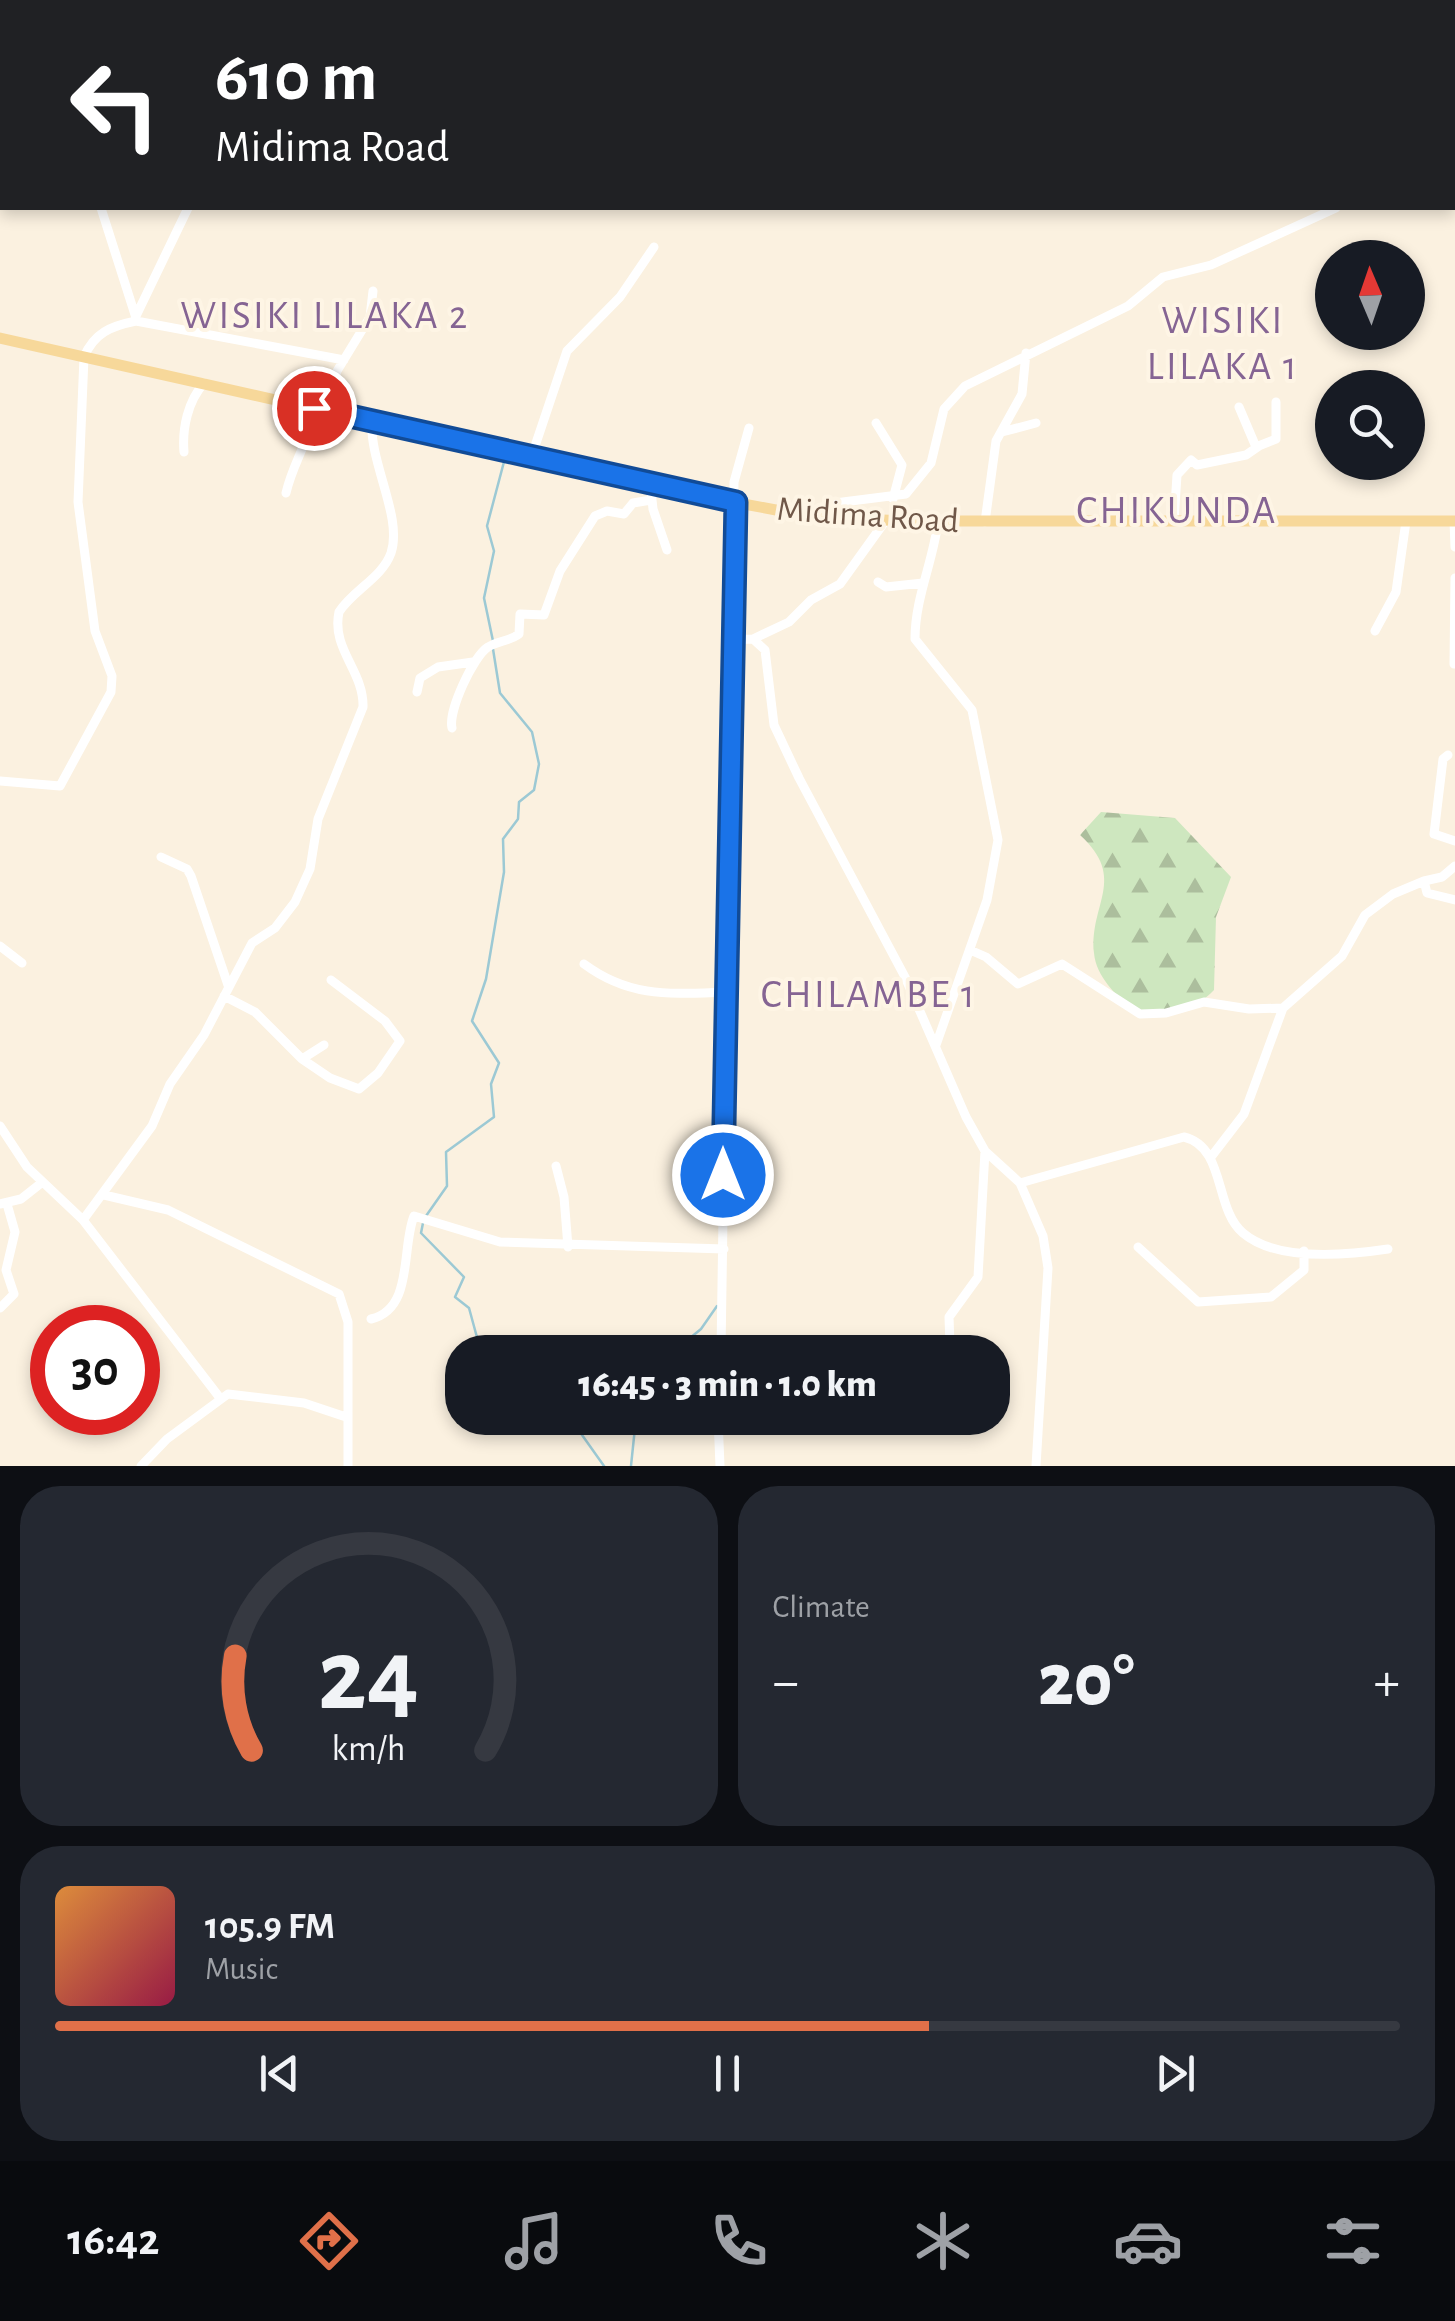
<!DOCTYPE html>
<html lang="en">
<head>
<meta charset="utf-8">
<style>
  :root { --surface:#171b24; --page:#242831; --text:#f1f3f6; --muted:#9ea1a6; --line:#363941; --accent:#e07049 }
  body { margin:0; font-family:"Alegreya Sans",sans-serif; background:var(--page); color:var(--text); height:100vh; display:flex; flex-direction:column; font-size:38px; white-space:nowrap }
  * { box-sizing:border-box; margin:0 }
  p { font-size:32px; color:var(--muted) }
  .icon { flex:none; width:55px; height:55px; fill:none; stroke:currentColor; stroke-width:2; stroke-linecap:round; stroke-linejoin:round }
  .map { position:relative; height:1466px; overflow:hidden }
  .drawer { display:flex; flex-direction:column; gap:20px; padding:20px; background:#0d0f14; flex:1 }
  .drawer>* { flex:none }
  .guide { position:absolute; left:0px; top:0px; width:1455px; height:210px; box-shadow:0 5px 15px #0003; background:#202124; color:#fff; overflow:hidden }
  .needle { width:65px; rotate:358deg }
  .buttons { position:absolute; left:1315px; top:240px; display:grid; gap:20px }
  .buttons a { display:grid; place-items:center; width:110px; height:110px; border-radius:50%; background:var(--surface); box-shadow:0 5px 15px #0003; font-size:50px }
  .speed { position:absolute; left:30px; top:1305px; display:flex; gap:20px; font-size:50px; font-weight:700; text-align:center }
  .speed>* { display:grid; place-content:center; width:130px; height:130px; border-radius:50%; background:var(--surface); box-shadow:0 5px 15px #0003; line-height:1 }
  .speed .limit { border:15px solid #d22; background:#fff; color:#111 }
  .pin { position:absolute; display:grid; place-items:center; width:85px; height:85px; color:#fff; margin:-42px; border:5px solid #fff; border-radius:50%; box-shadow:0 2px 10px #0007 }
  .me { position:absolute; width:110px; margin:-55px; rotate:0deg; stroke-linejoin:round; filter:drop-shadow(0 0 8px #0008) }
  .turn { display:flex; align-items:center; gap:35px; height:210px; padding:0 50px; font-size:45px }
  .turn .icon { width:130px; height:130px; stroke-width:2.5 }
  .turn b { display:block; font-size:70px; line-height:85px }
  .big { font-size:75px; font-weight:800; line-height:1.1 }
  .drawer .tile { flex:1; display:flex; flex-direction:column; justify-content:center; gap:15px; min-width:0; padding:0 35px; border-radius:40px; background:var(--page) }
  .drawer .dial { align-items:center; gap:0 }
  .dial svg { height:260px; overflow:visible; fill:none; stroke:var(--line); stroke-width:7; stroke-linecap:round; text-anchor:middle }
  .dial text { fill:var(--text); stroke:none }
  .song { display:flex; align-items:center; gap:30px }
  .cover { width:120px; height:120px; border-radius:15px; background:linear-gradient(135deg,hsl(30 70% 55%),hsl(340 70% 35%)) }
  .played { height:10px; border-radius:5px; background:linear-gradient(90deg,var(--accent) 65%,var(--line) 65%) }
  .keys { display:flex; justify-content:space-around; direction:ltr }
  .heat { display:flex; justify-content:space-between; align-items:center; font-size:55px; direction:ltr }
  .drawer .tiles { flex:1; display:grid; gap:20px; grid-template-columns:1fr 1fr }
  .tile:last-child { grid-column:span 2 }
  .trip { position:absolute; left:445px; top:1335px; width:565px; height:100px; border-radius:40px; background:var(--surface); box-shadow:0 5px 15px #0003; font-weight:800; line-height:100px; text-align:center }
  .tab-bar { display:flex; height:160px; justify-content:space-around; align-items:center; background:#090b0e; color:var(--muted) }
  .tab-bar .icon { width:70px; height:70px }
  .tab-bar .active { color:var(--accent) }
  .tab-bar b { font-size:45px; color:var(--text) }
  .map>svg:first-child { display:block }
  .forest { fill:url(#forest-firs) }
  .lines { fill:none; stroke-linecap:round; stroke-linejoin:round }
  .stream { stroke:#9cc9d4; stroke-width:2.5 }
  .minor { stroke:#fff; stroke-width:9 }
  .major { stroke:#f7d89a; stroke-width:11 }
  .route-casing { stroke:#114b97; stroke-width:25 }
  .route { stroke:#1a73e8; stroke-width:18 }
  .labels { text-anchor:middle; stroke-width:8; stroke-linejoin:round; paint-order:stroke }
  .street-label { font-size:35px; fill:#705849; stroke:#fef5e5 }
  .quarter-label { font-size:40px; letter-spacing:2.5px; fill:#856493; stroke:#fef5e5 }
</style>
</head>
<body>
<div class="map">
<svg width="1455" height="1466" viewBox="0 0 1455 1466">
  <defs>
    <pattern id="forest-firs" width="22" height="20" patternUnits="userSpaceOnUse" patternTransform="scale(2.5)"><rect width="22" height="20" fill="#cee7bf"/><path d="M5 1l3.5 6h-7zM16 11l3.5 6h-7z" fill="#acbe9d"/></pattern>
  </defs>
  <rect width="100%" height="100%" fill="#fbf1e0"/>
  <!-- forest -->
  <path class="forest" d="M 1101,812 L 1175,818 L 1231,877 L 1216,917 L 1214,990 C 1195,1012 1160,1012 1133,1012 C 1117,995 1096,977 1094,953 C 1089,904 1128,879 1080,835 Z"/>
  <g class="lines">
    <!-- stream -->
    <path class="stream" d="M 493,641 L 484,598 L 494,551 L 487,526 L 505,458
      M 426,1216 L 447,1186 L 446,1152 L 494,1117 L 491,1084 L 499,1063 L 472,1021 L 486,979 L 504,872 L 503,839 L 518,819 L 519,802 L 534,790 L 539,764 L 532,732 L 500,693 L 493,649
      M 423,1223 L 421,1233 L 464,1277 L 455,1297 L 469,1308 L 481,1352
      M 673,1352 L 701,1329 L 717,1306
      M 570,1418 L 604,1466
      M 631,1466 L 636,1418"/>
    <!-- minor -->
    <path class="minor" d="M 1452,117 L 1455,115
      M 101,208 L 136,318
      M 136,316 L 188,208
      M 1239,407 L 1256,447 L 1276,439 L 1276,402
      M 325,411 L 337,371 L 370,317 L 373,291
      M 876,423 L 902,465 L 893,499
      M 1002,432 L 1036,423
      M 184,452 C 182,428 188,401 204,383
      M 531,458 L 567,351 L 620,297 L 654,247
      M 650,482 L 653,509 L 667,550
      M 286,493 C 293,462 310,441 314,408
      M 819,518 L 835,503 L 906,494 L 931,463 L 944,409 L 965,386 L 1128,306 L 1163,277 L 1211,265 L 1336,208
      M 1454,521 L 1455,547
      M 985,522 L 996,441 L 1022,394 L 1026,353
      M 1174,522 L 1177,475 L 1191,460 L 1197,465 L 1246,455 L 1259,446
      M 878,582 L 886,587 L 923,583
      M 1375,631 L 1396,592 L 1406,521
      M 753,639 L 765,650 L 774,725 L 799,778 L 905,977 L 966,1117 L 985,1151 L 1020,1183 L 1043,1236 L 1048,1268 L 1036,1466
      M 731,640 L 753,639 L 789,622 L 811,600 L 840,584 L 886,520
      M 1454,664 L 1455,578
      M 417,692 L 420,678 L 438,667 L 473,662
      M 452,728 C 448,711 473,657 488,647 C 498,641 510,641 519,634 L 520,614 L 544,615 L 560,571 L 595,516 L 607,511 L 624,514 L 633,503 L 651,500
      M 1448,755 L 1443,759 L 1434,834 L 1455,841
      M 0,781 L 60,786 L 111,692 L 112,676 L 95,631 L 78,502 L 84,357 C 94,333 111,326 136,321 L 344,360
      M 161,857 L 187,869 L 191,876 L 228,985
      M 1455,866 L 1442,877 L 1424,881 L 1427,893 L 1455,900
      M 0,946 L 22,963
      M 970,950 L 986,957 L 1018,984 L 1062,964 L 1140,1014 L 1166,1013 L 1204,1002 L 1249,1009 L 1283,1008
      M 584,964 C 630,998 670,994 725,992
      M 224,996 L 255,1012 L 302,1059 L 324,1045
      M 936,1045 L 987,900 L 998,840 L 972,710 L 915,639 C 915,598 933,562 938,522
      M 302,1059 L 330,1078 L 359,1089 L 378,1073 L 400,1041 L 385,1021 L 331,980
      M 0,1126 L 27,1167 L 83,1220 L 220,1398
      M 1211,1157 L 1244,1114 L 1283,1008 L 1342,956 L 1365,915 L 1393,894 L 1424,881
      M 556,1166 L 564,1197 L 568,1247
      M 1020,1183 L 1184,1137 C 1226,1147 1214,1209 1243,1233 C 1277,1262 1348,1255 1388,1249
      M 104,1195 L 168,1210 L 339,1294 L 348,1322 L 348,1466
      M 0,1204 L 21,1199 L 40,1184
      M 83,1220 L 152,1126 L 170,1084 L 204,1035 L 252,943 L 275,928 L 295,902 L 310,869 L 318,819 L 363,707 C 364,671 331,649 339,612 C 353,590 382,578 391,553 C 403,517 369,462 372,421
      M 1138,1247 L 1198,1302 L 1271,1297 L 1304,1270 L 1304,1251
      M 0,1308 L 14,1294 L 6,1270 L 15,1232 L 7,1204
      M 371,1319 C 414,1309 401,1248 414,1216 L 500,1242 L 724,1249
      M 950,1346 L 949,1317 L 978,1277 L 985,1151
      M 721,1352 L 734,482 L 749,428
      M 718,1418 L 720,1466
      M 141,1466 L 167,1439 L 228,1394 L 304,1403 L 346,1417"/>
    <!-- major -->
    <path class="major" d="M 0,338 L 706,497 L 819,518 L 913,521 L 1455,521"/>
  </g>
  <g class="lines">
    <defs>
      <path id="route" d="M 314,408 L 736,502 L 723,1175"/>
    </defs>
    <!-- route casing -->
    <use href="#route" class="route-casing"/>
    <!-- route -->
    <use href="#route" class="route"/>
  </g>
  <g class="labels">
    <!-- street labels -->
    <g class="street-label">
      <text transform="translate(868 514) rotate(4)" y="12">Midima Road</text>
    </g>
    <!-- quarter labels -->
    <g class="quarter-label">
      <text x="325" y="328">WISIKI LILAKA 2</text>
      <text x="1223" y="333">WISIKI<tspan x="1223" dy="46">LILAKA 1</tspan></text>
      <text x="1177" y="523">CHIKUNDA</text>
      <text x="869" y="1007">CHILAMBE 1</text>
    </g>
  </g>
</svg>
<div class="buttons">
<a><svg class="needle" viewBox="-14 -14 28 28"><path d="M0-13l5 13h-10z" fill="#e53935"/><path d="M0 13l5-13h-10z" fill="#9ea1a6"/></svg></a>
<a><svg class="icon" aria-label="search" viewBox="0 0 24 24"><circle cx="10" cy="10" r="6"/><path d="M15 15l6 6"/></svg></a>
</div>
<div class="speed"><div class="limit">30</div></div>
<div class="pin" style="left:314px;top:408px;background:#d93025"><svg class="icon" aria-label="arrive" viewBox="0 0 24 24"><path d="M6 21V4h12l-3 4 3 4H6"/></svg></div>
<svg class="me" style="left:723px;top:1175px" viewBox="-20 -20 40 40"><circle r="17" fill="#1a73e8" stroke="#fff" stroke-width="3"/><path d="M0-11L8 9 0 5-8 9z" fill="#fff"/></svg>
<div class="trip">16:45 · 3 min · 1.0 km</div>
<div class="guide">
<div class="turn"><svg class="icon" aria-label="left" viewBox="0 0 24 24"><path d="M17 20v-9H6M10 6l-5 5 5 5"/></svg><div><b>610 m</b>Midima Road</div></div>
</div>
</div>
<section class="drawer">
<div class="tiles">
<div class="tile dial"><svg viewBox="0 0 100 80">
<path d="M14 69A42 42 0 1 1 86 69"/>
<path d="M14 69A42 42 0 0 1 9 40" stroke="#e07049"/>
<text x="50" y="56" font-size="32" font-weight="700">24</text>
<text x="50" y="72" font-size="11">km/h</text>
</svg></div>
<div class="tile"><p>Climate</p>
<div class="heat"><a>−</a><b class="big">20°</b><a>+</a></div>
</div>
<div class="tile">
<div class="song"><i class="cover"></i><div><b>105.9 FM</b><p>Music</p></div></div>
<div class="played"></div>
<div class="keys"><svg class="icon" aria-label="previous" viewBox="0 0 24 24"><path d="M18 5L8 12l10 7zM5 5v14"/></svg><svg class="icon" aria-label="pause" viewBox="0 0 24 24"><path d="M8 5v14M16 5v14"/></svg><svg class="icon" aria-label="next" viewBox="0 0 24 24"><path d="M6 5l10 7-10 7zM19 5v14"/></svg></div>
</div>
</div>
</section>
<nav class="tab-bar">
<b>16:42</b>
<svg class="icon active" aria-label="directions" viewBox="0 0 24 24"><path d="M12 3l9 9-9 9-9-9zM9 14v-3h6M13 9l2 2-2 2"/></svg>
<svg class="icon" aria-label="music" viewBox="0 0 24 24"><path d="M9 18V5l10-2v13"/><circle cx="6" cy="18" r="3"/><circle cx="16" cy="16" r="3"/></svg>
<svg class="icon" aria-label="phone" viewBox="0 0 24 24"><path d="M5 4h4l2 5-3 2q2 4 5 5l2-3 5 2v4C11 20 4 13 5 4z"/></svg>
<svg class="icon" aria-label="climate" viewBox="0 0 24 24"><path d="M12 3v18M4 7l16 10M4 17L20 7"/></svg>
<svg class="icon" aria-label="car" viewBox="0 0 24 24"><path d="M5 17H2v-5l4-1 3-4h7l3 4 3 1v5h-3M9 17h6M6 11h13"/><circle cx="7" cy="17" r="2"/><circle cx="17" cy="17" r="2"/></svg>
<svg class="icon" aria-label="filters" viewBox="0 0 24 24"><path d="M4 7h16M4 17h16"/><circle cx="9" cy="7" r="2"/><circle cx="15" cy="17" r="2"/></svg>
</nav>
</body>
</html>
